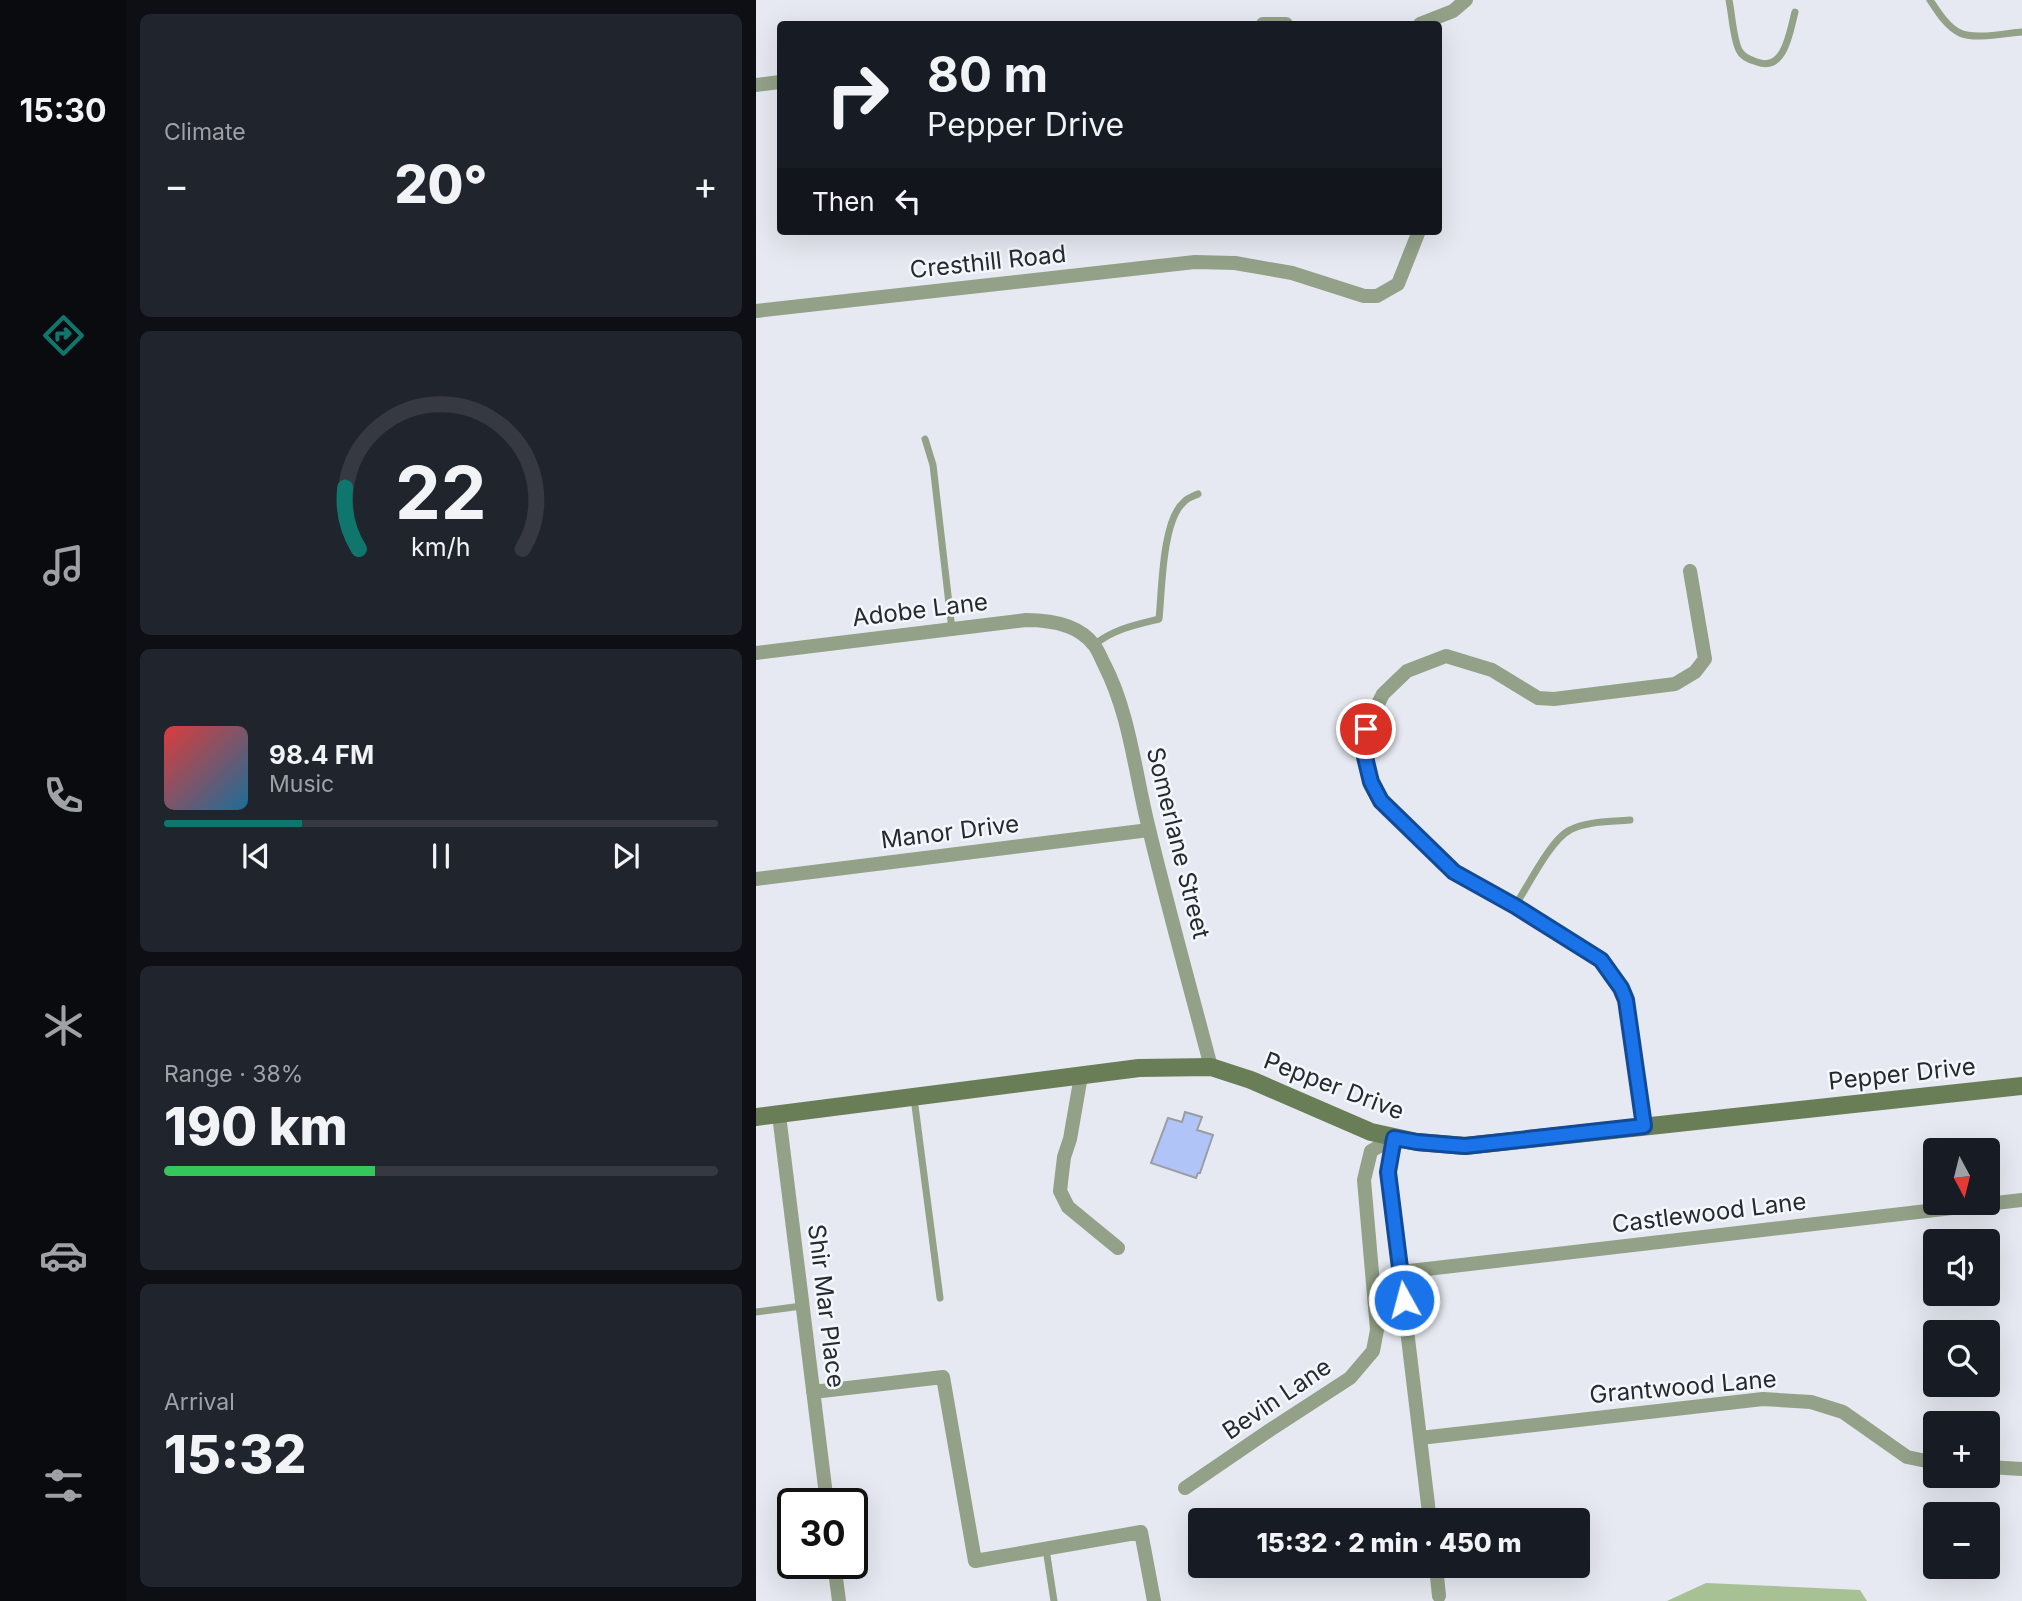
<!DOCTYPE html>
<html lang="en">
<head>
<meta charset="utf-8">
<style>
  :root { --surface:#171b24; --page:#20242c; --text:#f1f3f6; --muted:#9ea1a6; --line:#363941; --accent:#0f766e }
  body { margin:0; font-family:Inter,sans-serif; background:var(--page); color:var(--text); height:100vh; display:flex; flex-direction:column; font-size:26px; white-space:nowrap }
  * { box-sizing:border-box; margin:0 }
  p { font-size:23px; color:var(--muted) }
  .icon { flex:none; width:38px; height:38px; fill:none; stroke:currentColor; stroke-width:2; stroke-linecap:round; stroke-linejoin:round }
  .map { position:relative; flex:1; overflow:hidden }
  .sheet { display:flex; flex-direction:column; gap:14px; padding:14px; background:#0d0f14; width:630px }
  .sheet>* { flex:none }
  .guide { position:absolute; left:21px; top:21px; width:665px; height:214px; border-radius:7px; box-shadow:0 7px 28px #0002; background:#171b24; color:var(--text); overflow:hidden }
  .needle { width:46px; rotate:173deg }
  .fabs { position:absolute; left:1167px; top:1138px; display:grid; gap:14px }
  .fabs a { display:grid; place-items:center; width:77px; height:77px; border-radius:7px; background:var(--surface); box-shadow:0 7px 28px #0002; font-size:35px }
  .speed { position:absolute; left:21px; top:1488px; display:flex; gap:14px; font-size:35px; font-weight:700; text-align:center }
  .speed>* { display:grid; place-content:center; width:91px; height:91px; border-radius:50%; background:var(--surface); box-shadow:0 7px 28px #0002; line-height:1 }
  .speed .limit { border:4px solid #111; border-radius:10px; background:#fff; color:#111 }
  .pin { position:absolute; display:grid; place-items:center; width:60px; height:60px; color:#fff; margin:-30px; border:4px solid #fff; border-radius:50%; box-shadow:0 2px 7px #0007 }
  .me { position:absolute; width:77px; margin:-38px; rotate:353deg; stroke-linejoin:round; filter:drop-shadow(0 0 5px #0008) }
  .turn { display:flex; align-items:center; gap:24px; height:147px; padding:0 35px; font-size:32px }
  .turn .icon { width:91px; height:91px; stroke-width:2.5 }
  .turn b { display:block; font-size:49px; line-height:60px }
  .then { display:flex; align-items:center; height:66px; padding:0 35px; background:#0003; gap:14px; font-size:26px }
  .big { font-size:52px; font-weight:800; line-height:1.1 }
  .sheet .widget { flex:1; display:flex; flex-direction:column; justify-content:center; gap:10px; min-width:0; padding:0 24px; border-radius:10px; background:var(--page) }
  .sheet .dial { align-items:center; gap:0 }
  .dial svg { height:182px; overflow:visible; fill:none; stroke:var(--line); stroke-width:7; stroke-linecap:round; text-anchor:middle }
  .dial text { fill:var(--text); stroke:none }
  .song { display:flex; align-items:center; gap:21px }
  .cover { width:84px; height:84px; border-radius:10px; background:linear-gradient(135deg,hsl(0 70% 55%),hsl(200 70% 35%)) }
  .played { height:7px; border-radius:4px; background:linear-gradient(90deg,var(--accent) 25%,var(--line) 25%) }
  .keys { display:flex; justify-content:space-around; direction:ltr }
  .heat { display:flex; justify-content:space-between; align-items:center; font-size:38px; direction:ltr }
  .charge { height:10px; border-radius:5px; background:linear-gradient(90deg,#34c759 38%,var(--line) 0) }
  .trip { position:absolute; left:432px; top:1508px; width:402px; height:70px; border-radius:7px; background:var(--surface); box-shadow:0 7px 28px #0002; font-weight:800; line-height:70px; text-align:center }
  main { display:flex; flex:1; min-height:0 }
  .dock { display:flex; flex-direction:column; width:126px; justify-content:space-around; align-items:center; background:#090b0e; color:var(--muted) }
  .dock .icon { width:49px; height:49px }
  .dock .on { color:var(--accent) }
  .dock b { font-size:32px; color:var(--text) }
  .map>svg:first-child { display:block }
  .green { fill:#a8c194 }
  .building { fill:#b0c4f7; stroke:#9a9da4; stroke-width:2 }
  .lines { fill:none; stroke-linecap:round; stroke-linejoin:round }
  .lane { stroke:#92a187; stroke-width:7 }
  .street { stroke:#92a187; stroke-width:14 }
  .secondary { stroke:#697e57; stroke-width:18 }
  .route-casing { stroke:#114b97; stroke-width:18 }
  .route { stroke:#1a73e8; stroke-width:12 }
  .labels { text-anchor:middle; stroke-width:5; stroke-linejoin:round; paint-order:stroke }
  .street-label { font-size:24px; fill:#27292b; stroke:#f3f7fe }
</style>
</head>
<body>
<main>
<nav class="dock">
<b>15:30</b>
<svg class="icon on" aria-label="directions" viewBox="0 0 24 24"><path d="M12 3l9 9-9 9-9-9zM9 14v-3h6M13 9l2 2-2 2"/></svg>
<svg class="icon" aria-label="music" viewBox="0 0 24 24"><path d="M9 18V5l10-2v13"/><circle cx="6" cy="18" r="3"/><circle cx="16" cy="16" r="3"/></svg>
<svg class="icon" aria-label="phone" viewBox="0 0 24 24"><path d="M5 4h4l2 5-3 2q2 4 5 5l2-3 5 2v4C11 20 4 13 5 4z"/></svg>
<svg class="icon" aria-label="climate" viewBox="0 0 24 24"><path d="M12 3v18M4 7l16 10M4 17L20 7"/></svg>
<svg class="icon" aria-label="car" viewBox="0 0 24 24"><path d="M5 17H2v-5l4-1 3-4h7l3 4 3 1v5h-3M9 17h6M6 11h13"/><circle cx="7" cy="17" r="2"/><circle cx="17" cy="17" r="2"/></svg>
<svg class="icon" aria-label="filters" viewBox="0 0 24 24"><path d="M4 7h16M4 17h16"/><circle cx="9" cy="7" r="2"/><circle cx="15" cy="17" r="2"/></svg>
</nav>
<section class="sheet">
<div class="widget"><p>Climate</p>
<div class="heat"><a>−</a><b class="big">20°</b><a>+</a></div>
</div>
<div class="widget dial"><svg viewBox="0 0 100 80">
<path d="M14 69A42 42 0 1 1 86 69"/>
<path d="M14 69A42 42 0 0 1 8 42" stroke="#0f766e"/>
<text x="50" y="56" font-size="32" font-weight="700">22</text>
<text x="50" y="72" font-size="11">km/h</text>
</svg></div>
<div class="widget">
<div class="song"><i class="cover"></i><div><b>98.4 FM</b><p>Music</p></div></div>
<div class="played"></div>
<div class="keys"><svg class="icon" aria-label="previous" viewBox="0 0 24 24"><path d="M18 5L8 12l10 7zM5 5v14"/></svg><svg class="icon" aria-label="pause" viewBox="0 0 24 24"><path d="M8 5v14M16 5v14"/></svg><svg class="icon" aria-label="next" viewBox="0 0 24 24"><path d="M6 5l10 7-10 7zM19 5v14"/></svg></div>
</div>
<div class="widget"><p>Range · 38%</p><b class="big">190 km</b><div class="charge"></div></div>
<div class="widget"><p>Arrival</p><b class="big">15:32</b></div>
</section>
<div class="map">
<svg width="1266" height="1601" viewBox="0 0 1266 1601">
  <rect width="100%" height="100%" fill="#e6e9f1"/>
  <!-- green -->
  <path class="green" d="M 950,1583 L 1104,1590 L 1111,1601 L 911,1601 Z"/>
  <!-- building -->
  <path class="building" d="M 429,1112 L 446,1117 L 441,1130 L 457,1135 L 444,1173 L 442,1173 L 440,1178 L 395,1163 L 412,1118 L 426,1122 Z"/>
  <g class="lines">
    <!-- lane -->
    <path class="lane" d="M 973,0 C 976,14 977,38 983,50 C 986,57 994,60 1001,62 C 1029,73 1034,30 1039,12
      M 1174,0 C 1182,12 1191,27 1204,33 C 1219,40 1250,33 1266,32
      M 169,439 L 177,465 L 196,630
      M 338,645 C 358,629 379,625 403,619 C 406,591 406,520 428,502 C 431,498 438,496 442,494
      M 759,906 C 772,886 795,839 814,830 C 831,821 855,822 874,820
      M 158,1098 L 184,1298
      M 0,1312 L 46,1306
      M 290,1549 L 298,1601"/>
    <!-- street -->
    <path class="street" d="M 507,24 L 530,24
      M 664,24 L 697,11 L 710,0
      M 0,85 L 24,82
      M 0,311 L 439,262 L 479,263 L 536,273 L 608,296 L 621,296 L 642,284 L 663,231
      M 0,653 L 270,620 C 294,620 323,625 338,645 C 342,650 345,658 348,664 C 374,714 379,774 393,829 C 412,908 434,987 455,1067
      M 0,879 L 393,830
      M 325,1076 L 314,1139 L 308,1157 L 304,1191 L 312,1207 L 362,1248
      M 23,1115 L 71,1503
      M 888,1126 L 870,1000 L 865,988 L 845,960 L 759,906 L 697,871 L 625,801 L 615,782 L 609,757 L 610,728 L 627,694 L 651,671 L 690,656 L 736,670 L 782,698 L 798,699 L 919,684 L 939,672 L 949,659 L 934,571
      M 638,1138 L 632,1172 L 674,1521
      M 645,1272 L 1266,1200
      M 57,1392 L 187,1377 L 219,1561 L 385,1532 L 398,1601
      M 664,1438 L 1007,1399 L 1055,1402 L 1087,1412 L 1151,1457 L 1180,1463
      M 1232,1467 L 1266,1469
      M 429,1488 L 514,1430 L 594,1378 L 617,1351 L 621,1330 L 608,1180 L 615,1151 L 638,1138
      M 78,1563 L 83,1601
      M 680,1566 L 683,1596"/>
    <!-- secondary -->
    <path class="secondary" d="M 0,1117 L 383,1068 L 455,1067 L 495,1080 L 615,1132 L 661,1142 L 709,1146 L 1266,1086"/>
  </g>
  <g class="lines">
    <defs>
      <path id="route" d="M 610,729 L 609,757 L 615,782 L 625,801 L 698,872 L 759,906 L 845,960 L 865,988 L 870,1000 L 888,1126 L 709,1146 L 661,1142 L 638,1138 L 632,1172 L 648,1300"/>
    </defs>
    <!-- route casing -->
    <use href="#route" class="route-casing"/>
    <!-- route -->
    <use href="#route" class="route"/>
  </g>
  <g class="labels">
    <!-- street labels -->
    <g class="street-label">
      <text transform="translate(232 262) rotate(-6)" y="8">Cresthill Road</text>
      <text transform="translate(164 610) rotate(-7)" y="8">Adobe Lane</text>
      <text transform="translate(194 832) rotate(-7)" y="8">Manor Drive</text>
      <text transform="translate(422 843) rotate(76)" y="8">Somerlane Street</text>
      <text transform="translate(1146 1074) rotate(-6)" y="8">Pepper Drive</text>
      <text transform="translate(578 1086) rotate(21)" y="8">Pepper Drive</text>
      <text transform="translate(953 1213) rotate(-7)" y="8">Castlewood Lane</text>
      <text transform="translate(70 1306) rotate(83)" y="8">Shir Mar Place</text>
      <text transform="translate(927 1387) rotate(-5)" y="8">Grantwood Lane</text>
      <text transform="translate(521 1399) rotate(-34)" y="8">Bevin Lane</text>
    </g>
  </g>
</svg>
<div class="fabs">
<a><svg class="needle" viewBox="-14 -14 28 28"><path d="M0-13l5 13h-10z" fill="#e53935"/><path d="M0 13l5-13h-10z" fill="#9ea1a6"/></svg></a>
<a><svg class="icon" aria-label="sound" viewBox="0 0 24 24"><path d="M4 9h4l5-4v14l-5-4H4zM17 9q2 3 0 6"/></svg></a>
<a><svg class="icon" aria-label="search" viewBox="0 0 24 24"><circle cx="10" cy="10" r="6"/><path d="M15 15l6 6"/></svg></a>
<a>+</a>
<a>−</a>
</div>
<div class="speed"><div class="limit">30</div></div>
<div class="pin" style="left:610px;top:729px;background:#d93025"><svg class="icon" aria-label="arrive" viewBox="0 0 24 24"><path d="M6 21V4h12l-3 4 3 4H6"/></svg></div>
<svg class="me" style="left:648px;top:1300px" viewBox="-20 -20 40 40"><circle r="17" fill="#1a73e8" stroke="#fff" stroke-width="3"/><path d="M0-11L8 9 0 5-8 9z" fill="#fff"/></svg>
<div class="trip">15:32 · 2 min · 450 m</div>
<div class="guide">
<div class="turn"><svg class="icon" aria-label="right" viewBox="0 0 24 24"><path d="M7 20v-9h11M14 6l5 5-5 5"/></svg><div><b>80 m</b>Pepper Drive</div></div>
<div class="then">Then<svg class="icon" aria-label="left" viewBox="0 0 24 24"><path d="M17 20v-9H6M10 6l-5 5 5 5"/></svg></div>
</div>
</div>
</main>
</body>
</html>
